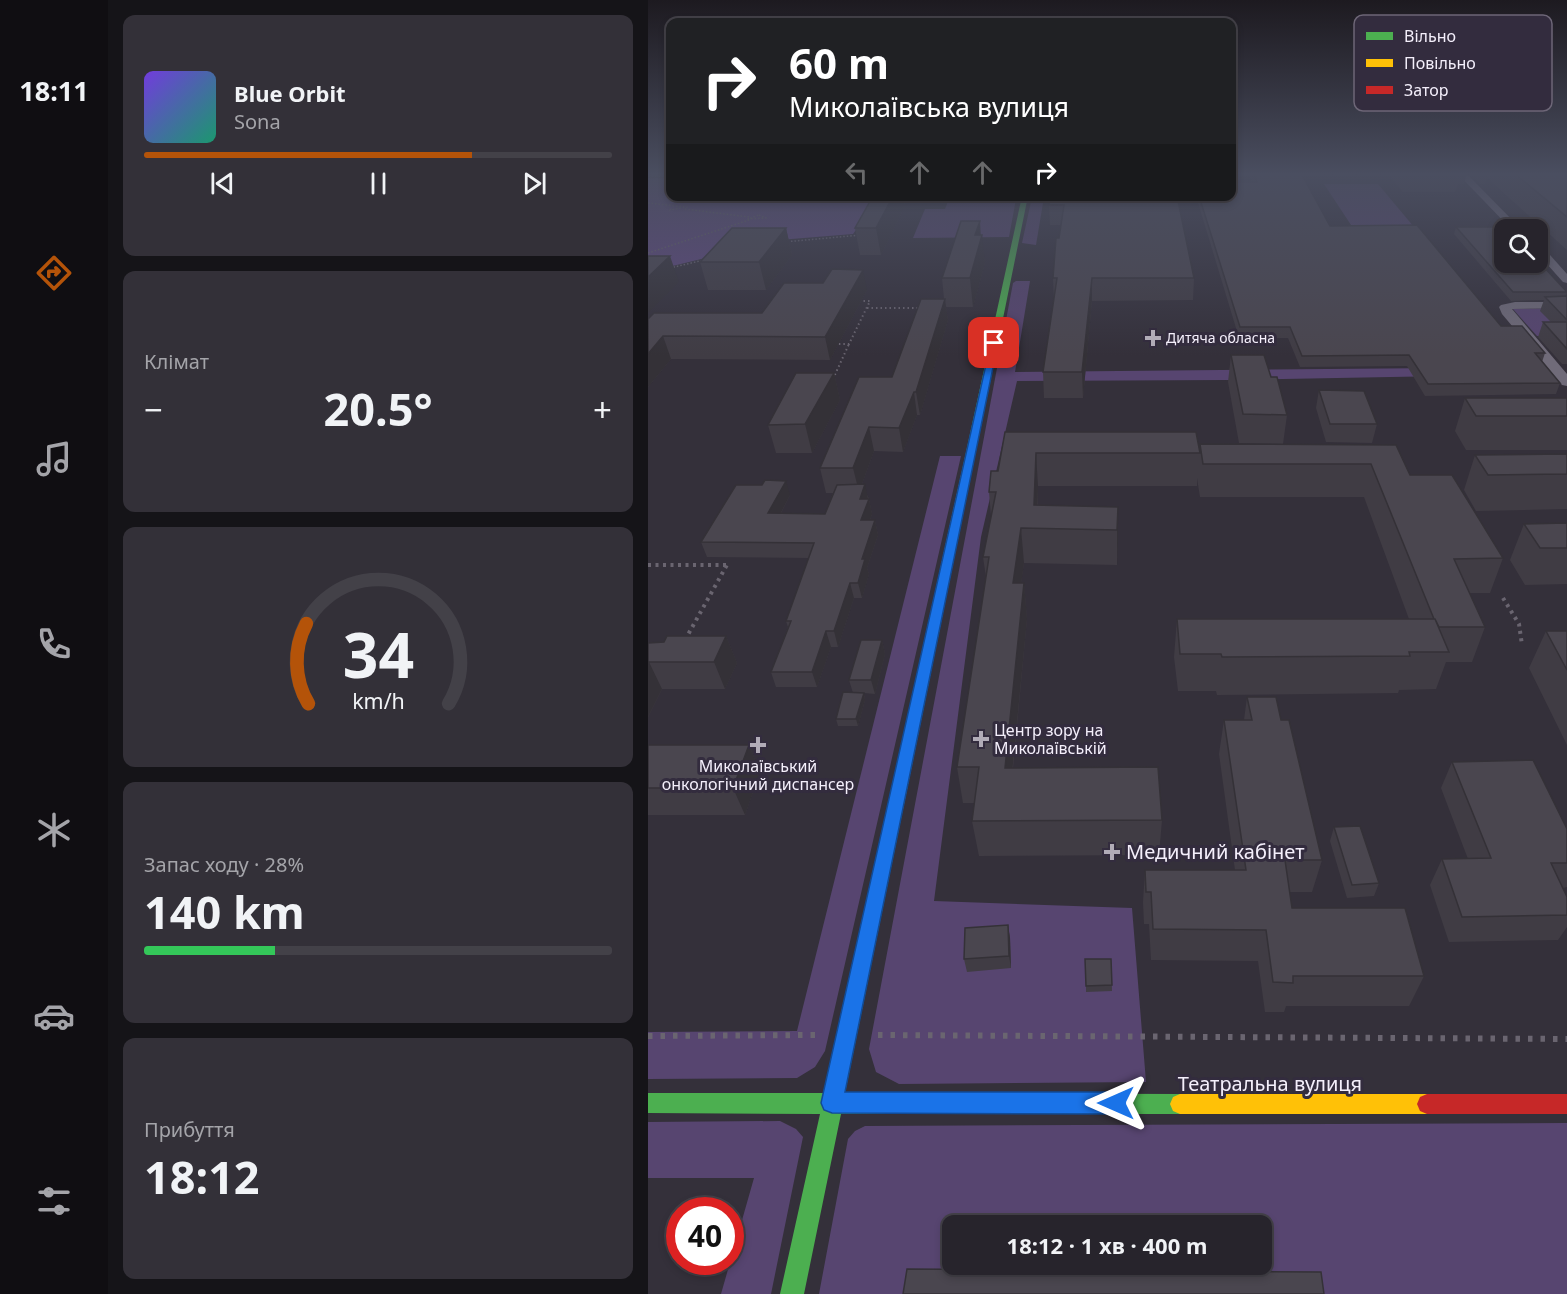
<!DOCTYPE html>
<html lang="uk">
<head>
<meta charset="utf-8">
<style>
  :root { --surface:#27242c; --page:#333038; --text:#f1f3f6; --muted:#a4a4a9; --line:#434148; --accent:#b45309 }
  body { margin:0; font-family:"Noto Sans",sans-serif; background:var(--page); color:var(--text); height:100vh; display:flex; flex-direction:column; font-size:22px; white-space:nowrap }
  * { box-sizing:border-box; margin:0 }
  p { font-size:20px; color:var(--muted) }
  .icon { flex:none; width:33px; height:33px; fill:none; stroke:currentColor; stroke-width:2; stroke-linecap:round; stroke-linejoin:round }
  .map { position:relative; flex:1; overflow:hidden }
  .details { display:flex; flex-direction:column; gap:15px; padding:15px; background:#151418; width:540px }
  .details>* { flex:none }
  .hud { position:absolute; left:18px; top:18px; width:570px; height:183px; border-radius:12px; box-shadow:0 3px 9px #0003,0 0 0 2px var(--line); background:#202124; color:#fff; overflow:hidden }
  .buttons { position:absolute; left:846px; top:219px; display:grid; gap:12px }
  .buttons a { display:grid; place-items:center; width:54px; height:54px; border-radius:12px; background:var(--surface); box-shadow:0 3px 9px #0003,0 0 0 2px var(--line); font-size:30px }
  .speed { position:absolute; left:18px; top:1197px; display:flex; gap:12px; font-size:30px; font-weight:700; text-align:center }
  .speed>* { display:grid; place-content:center; width:78px; height:78px; border-radius:50%; background:var(--surface); box-shadow:0 3px 9px #0003,0 0 0 2px var(--line); line-height:1 }
  .speed .limit { border:9px solid #d22; background:#fff; color:#111 }
  .pin { position:absolute; display:grid; place-items:center; width:51px; height:51px; color:#fff; margin:-26px; border-radius:12px; box-shadow:0 3px 9px #0006 }
  .me { position:absolute; width:66px; margin:-33px; rotate:270deg; stroke-linejoin:round; filter:drop-shadow(0 0 4px #0008) }
  .turn { display:flex; align-items:center; gap:21px; height:126px; padding:0 24px; font-size:27px }
  .turn .icon { width:78px; height:78px; stroke-width:2.5 }
  .turn b { display:block; font-size:42px; line-height:51px }
  .lanes { display:flex; align-items:center; height:57px; padding:0 24px; background:#0003; justify-content:center; gap:30px; direction:ltr }
  .lanes .off { opacity:.35 }
  .big { font-size:45px; font-weight:700; line-height:1.1 }
  .details .widget { flex:1; display:flex; flex-direction:column; justify-content:center; gap:9px; min-width:0; padding:0 21px; border-radius:12px; background:var(--page) }
  .details .dial { align-items:center; gap:0 }
  .dial svg { height:156px; overflow:visible; fill:none; stroke:var(--line); stroke-width:7; stroke-linecap:round; text-anchor:middle }
  .dial text { fill:var(--text); stroke:none }
  .song { display:flex; align-items:center; gap:18px }
  .cover { width:72px; height:72px; border-radius:9px; background:linear-gradient(135deg,hsl(260 70% 55%),hsl(160 70% 35%)) }
  .played { height:6px; border-radius:3px; background:linear-gradient(90deg,var(--accent) 70%,var(--line) 70%) }
  .keys { display:flex; justify-content:space-around; direction:ltr }
  .heat { display:flex; justify-content:space-between; align-items:center; font-size:33px; direction:ltr }
  .charge { height:9px; border-radius:4px; background:linear-gradient(90deg,#34c759 28%,var(--line) 0) }
  .trip { position:absolute; left:294px; top:1215px; width:330px; height:60px; border-radius:12px; background:var(--surface); box-shadow:0 3px 9px #0003,0 0 0 2px var(--line); font-weight:700; line-height:60px; text-align:center }
  main { display:flex; flex:1; min-height:0 }
  .tab-bar { display:flex; flex-direction:column; width:108px; justify-content:space-around; align-items:center; background:#100e12; color:var(--muted) }
  .tab-bar .icon { width:42px; height:42px }
  .tab-bar .active { color:var(--accent) }
  .tab-bar b { font-size:27px; color:var(--text) }
  .map>svg:first-child { display:block }
  .green { fill:#574570; fill-rule:evenodd }
  .forest { fill:#614882 }
  .lines { fill:none; stroke-linecap:round; stroke-linejoin:round }
  .path-far3 { stroke:#6a6570; stroke-width:1.5; stroke-dasharray:1.5 2; stroke-linecap:butt }
  .path-far2 { stroke:#6a6570; stroke-width:2; stroke-dasharray:1.5 3; stroke-linecap:butt }
  .path-far1 { stroke:#6a6570; stroke-width:4; stroke-dasharray:3 4.5; stroke-linecap:butt }
  .path { stroke:#6a6570; stroke-width:6; stroke-dasharray:4.5 8; stroke-linecap:butt }
  .street { fill:#706b79; fill-rule:evenodd }
  .fast { fill:#4caf50; fill-rule:evenodd }
  .slow { fill:#ffc107; fill-rule:evenodd }
  .jam { fill:#c62828; fill-rule:evenodd }
  .wall { fill:#403c44 }
  .shaded-wall { fill:#343137 }
  .building { fill:#4a464f; stroke:#343137; stroke-width:1.5 }
  .route { fill:#1a73e8; stroke:#114b97; stroke-width:1.5 }
  .poi-dot { fill:#b1acb7; stroke:#332c3e; stroke-width:2 }
  .labels { text-anchor:middle; stroke-width:6; stroke-linejoin:round; paint-order:stroke }
  .far-poi-label { font-size:14px; fill:#f4effb; stroke:#332c3e; text-anchor:start }
  .poi-label { font-size:16px; fill:#f4effb; stroke:#332c3e; text-anchor:start }
  .near-poi-label { font-size:20px; fill:#f4effb; stroke:#332c3e; text-anchor:start }
  .near-street-label { font-size:20px; fill:#f4effb; stroke:#332c3e }
  .key { fill:#332c3e; stroke:#6d6677; stroke-width:1.5 }
  .key-label { font-size:16px; fill:#f4effb }
</style>
</head>
<body>
<main>
<nav class="tab-bar">
<b>18:11</b>
<svg class="icon active" aria-label="directions" viewBox="0 0 24 24"><path d="M12 3l9 9-9 9-9-9zM9 14v-3h6M13 9l2 2-2 2"/></svg>
<svg class="icon" aria-label="music" viewBox="0 0 24 24"><path d="M9 18V5l10-2v13"/><circle cx="6" cy="18" r="3"/><circle cx="16" cy="16" r="3"/></svg>
<svg class="icon" aria-label="phone" viewBox="0 0 24 24"><path d="M5 4h4l2 5-3 2q2 4 5 5l2-3 5 2v4C11 20 4 13 5 4z"/></svg>
<svg class="icon" aria-label="climate" viewBox="0 0 24 24"><path d="M12 3v18M4 7l16 10M4 17L20 7"/></svg>
<svg class="icon" aria-label="car" viewBox="0 0 24 24"><path d="M5 17H2v-5l4-1 3-4h7l3 4 3 1v5h-3M9 17h6M6 11h13"/><circle cx="7" cy="17" r="2"/><circle cx="17" cy="17" r="2"/></svg>
<svg class="icon" aria-label="filters" viewBox="0 0 24 24"><path d="M4 7h16M4 17h16"/><circle cx="9" cy="7" r="2"/><circle cx="15" cy="17" r="2"/></svg>
</nav>
<section class="details">
<div class="widget">
<div class="song"><i class="cover"></i><div><b>Blue Orbit</b><p>Sona</p></div></div>
<div class="played"></div>
<div class="keys"><svg class="icon" aria-label="previous" viewBox="0 0 24 24"><path d="M18 5L8 12l10 7zM5 5v14"/></svg><svg class="icon" aria-label="pause" viewBox="0 0 24 24"><path d="M8 5v14M16 5v14"/></svg><svg class="icon" aria-label="next" viewBox="0 0 24 24"><path d="M6 5l10 7-10 7zM19 5v14"/></svg></div>
</div>
<div class="widget"><p>Клімат</p>
<div class="heat"><a>−</a><b class="big">20.5°</b><a>+</a></div>
</div>
<div class="widget dial"><svg viewBox="0 0 100 80">
<path d="M14 69A42 42 0 1 1 86 69"/>
<path d="M14 69A42 42 0 0 1 13 28" stroke="#b45309"/>
<text x="50" y="56" font-size="32" font-weight="700">34</text>
<text x="50" y="72" font-size="11">km/h</text>
</svg></div>
<div class="widget"><p>Запас ходу · 28%</p><b class="big">140 km</b><div class="charge"></div></div>
<div class="widget"><p>Прибуття</p><b class="big">18:12</b></div>
</section>
<div class="map">
<svg width="919" height="1294" viewBox="0 0 919 1294">
  <rect width="100%" height="100%" fill="#34303a"/>
  <!-- green -->
  <path class="green" d="M 676,184 L 730,184 L 766,227 L 705,228 Z
    M 384,197 L 396,197 L 388,245 L 374,243 Z
    M 301,199 L 368,199 L 361,237 L 265,238 L 277,209 L 297,209 Z
    M 368,281 L 382,281 L 367,372 L 900,367 L 900,374 L 579,380 L 369,381 L 333,537 L 286,901 L 484,908 L 498,1082 L 251,1084 L 228,1072 L 221,1049 L 365,283 Z
    M 919,308 L 913,336 L 889,336 L 865,309 Z
    M 292,456 L 313,456 L 177,1051 L 167,1067 L 149,1078 L 0,1079 L 0,1032 L 149,1031 Z
    M 132,1121 L 148,1129 L 155,1137 L 123,1294 L 73,1294 L 106,1178 L 0,1178 L 0,1122 Z
    M 919,1123 L 919,1294 L 171,1294 L 200,1139 L 207,1131 L 217,1126 ZM 304,1226 L 614,1226 L 614,1264 L 304,1264 Z"/>
  <!-- forest -->
  <path class="forest" d="M 0,178 L 22,178 L 22,196 L 242,197 L 225,206 L 205,234 L 131,240 L 0,272 Z"/>
  <g class="lines">
    <!-- path-far3 -->
    <path class="path-far3" d="M 584,175 L 604,175
      M 650,175 L 745,175
      M 0,176 L 22,176
      M 0,203 L 39,207 L 22,210 L 23,207
      M 37,209 L 101,217
      M 111,215 L 118,218 L 100,219 Z
      M 136,242 L 213,235
      M 0,253 L 101,220
      M 22,268 L 56,260"/>
    <!-- path-far2 -->
    <path class="path-far2" d="M 22,268 L 25,267
      M 139,301 L 222,301 L 201,344 L 111,345 Z
      M 219,308 L 273,308
      M 185,379 L 201,344"/>
    <!-- path-far1 -->
    <path class="path-far1" d="M 0,565 L 79,565
      M 855,598 L 871,624 L 874,645
      M 37,640 L 80,563"/>
    <!-- path -->
    <path class="path" d="M 230,1035 L 919,1039
      M 0,1036 L 168,1035"/>
    <!-- street -->
    <path class="street" d="M 809,173 L 818,173 L 874,230 L 864,230 Z
      M 890,245 L 894,246 L 919,274 L 919,283 L 915,282 L 890,254 Z
      M 867,302 L 919,302 L 919,308 L 864,309 L 919,374 L 919,386 L 914,385 L 854,314 L 851,307 L 853,305 Z"/>
    <!-- fast -->
    <path class="fast" d="M 374,196 L 380,196 L 323,475 L 318,478 L 313,475 Z
      M 247,802 L 253,804 L 255,809 L 197,1093 L 532,1094 L 539,1097 L 542,1104 L 539,1111 L 532,1114 L 193,1114 L 156,1294 L 132,1294 L 172,1114 L 0,1113 L 0,1093 L 176,1093 L 239,809 L 241,804 Z"/>
    <!-- slow -->
    <path class="slow" d="M 318,472 L 323,475 L 255,809 L 253,814 L 247,816 L 241,814 L 239,809 L 313,475 Z
      M 532,1094 L 779,1094 L 786,1097 L 789,1104 L 786,1111 L 779,1114 L 532,1114 L 525,1111 L 522,1104 L 525,1097 Z"/>
    <!-- jam -->
    <path class="jam" d="M 779,1094 L 919,1094 L 919,1114 L 779,1114 L 772,1111 L 769,1104 L 772,1097 Z"/>
  </g>
  <!-- wall -->
  <path class="wall" d="M 601,173 L 653,173 L 682,226 L 897,353 L 894,362 L 912,383 L 908,394 L 777,396 L 759,366 L 652,367 L 640,338 L 591,338 L 548,196 L 584,196 L 604,182 Z
    M 739,173 L 819,173 L 816,184 L 810,184 L 807,192 L 755,192 Z
    M 822,173 L 919,173 L 919,250 L 839,178 L 837,184 L 832,184 Z
    M 225,196 L 255,196 L 257,206 L 233,255 L 212,255 L 207,228 Z
    M 402,196 L 422,196 L 422,199 L 508,199 L 507,196 L 529,196 L 546,278 L 545,300 L 444,301 L 435,398 L 396,398 L 395,372 L 406,301 L 405,278 L 413,225 L 402,225 L 401,205 Z
    M 808,227 L 855,233 L 896,265 L 895,267 L 919,291 L 918,296 L 919,296 L 919,364 L 914,364 L 890,337 L 895,322 L 903,322 L 892,311 L 896,300 L 863,301 L 806,234 Z
    M 138,228 L 144,255 L 118,290 L 60,290 L 52,262 Z
    M 333,235 L 337,263 L 325,307 L 298,307 L 300,320 L 272,415 L 269,415 L 255,452 L 226,451 L 214,484 L 221,499 L 224,514 L 222,520 L 227,520 L 230,535 L 219,568 L 221,574 L 214,598 L 206,598 L 190,647 L 183,647 L 169,687 L 128,687 L 123,672 L 140,627 L 138,621 L 161,558 L 59,557 L 53,542 L 142,495 L 133,513 L 177,514 L 185,493 L 178,493 L 172,468 L 244,377 L 296,299 L 294,278 Z
    M 219,290 L 182,360 L 23,359 L 0,387 L 0,319 L 114,313 Z
    M 583,355 L 639,415 L 635,444 L 591,443 L 580,382 Z
    M 186,373 L 192,400 L 164,453 L 128,453 L 120,425 Z
    M 671,390 L 729,424 L 724,443 L 678,442 L 668,408 Z
    M 817,398 L 919,416 L 919,450 L 818,450 L 807,431 Z
    M 357,432 L 551,451 L 552,444 L 748,445 L 762,475 L 855,558 L 842,593 L 821,593 L 837,627 L 824,662 L 798,662 L 788,689 L 751,690 L 750,693 L 569,695 L 568,691 L 530,691 L 526,657 L 529,619 L 761,619 L 716,497 L 552,497 L 549,478 L 549,486 L 390,486 L 390,505 L 470,507 L 469,565 L 376,563 L 373,583 L 376,583 L 379,619 L 365,768 L 514,820 L 511,855 L 331,856 L 324,821 L 327,803 L 315,803 L 309,767 L 338,577 L 335,557 L 343,516 L 341,492 L 350,471 Z
    M 919,454 L 919,509 L 828,511 L 816,490 L 827,455 Z
    M 919,523 L 919,584 L 877,585 L 862,560 L 876,524 Z
    M 898,631 L 919,631 L 919,745 L 881,668 Z
    M 78,636 L 89,663 L 77,689 L 14,689 L 0,717 L 0,643 L 16,642 Z
    M 234,640 L 237,654 L 227,694 L 216,693 L 217,700 L 210,726 L 190,726 L 188,719 L 205,693 L 201,680 Z
    M 599,697 L 633,720 L 674,860 L 664,892 L 642,892 L 644,908 L 776,976 L 761,1006 L 638,1006 L 636,1012 L 617,1012 L 610,961 L 503,960 L 501,924 L 496,924 L 495,902 L 497,870 L 587,870 L 571,754 L 576,720 L 596,720 Z
    M 0,745 L 101,745 L 112,772 L 97,815 L 0,815 Z
    M 804,762 L 919,829 L 919,887 L 915,888 L 919,897 L 919,927 L 910,940 L 801,942 L 782,885 L 794,859 L 820,859 L 793,788 Z
    M 686,827 L 731,883 L 726,896 L 699,898 L 682,841 Z
    M 360,925 L 362,938 L 363,968 L 319,972 L 316,959 Z
    M 463,959 L 464,991 L 438,992 L 438,986 Z"/>
  <!-- shaded-wall -->
  <path class="shaded-wall" d="M 245,196 L 255,196 L 257,206 L 233,255 L 228,228 Z
    M 332,221 L 333,239 L 334,235 L 337,263 L 325,307 L 322,278 L 327,235 Z
    M 138,228 L 144,255 L 118,290 L 111,262 Z
    M 22,256 L 31,282 L 0,313 L 0,277 Z
    M 215,270 L 219,290 L 182,360 L 177,337 Z
    M 444,278 L 444,301 L 435,398 L 434,372 Z
    M 297,299 L 300,320 L 272,415 L 268,392 Z
    M 15,336 L 23,359 L 0,387 L 0,354 Z
    M 186,373 L 192,400 L 164,453 L 157,424 Z
    M 266,392 L 269,415 L 255,452 L 251,428 Z
    M 221,427 L 226,451 L 211,492 L 205,468 Z
    M 388,453 L 390,486 L 389,528 L 386,505 Z
    M 138,481 L 142,495 L 125,528 L 120,513 Z
    M 217,484 L 220,499 L 212,499 Z
    M 221,499 L 224,514 L 217,535 L 213,520 Z
    M 470,507 L 470,542 L 469,565 L 469,530 Z
    M 227,520 L 230,535 L 219,568 L 221,574 L 214,598 L 210,583 L 214,559 Z
    M 373,528 L 376,563 L 368,619 L 365,583 Z
    M 202,583 L 206,598 L 190,647 L 186,631 Z
    M 376,583 L 379,619 L 361,804 L 357,768 Z
    M 178,631 L 183,647 L 169,687 L 164,672 Z
    M 78,636 L 89,663 L 77,689 L 66,662 Z
    M 234,640 L 237,654 L 227,694 L 223,680 Z
    M 1,662 L 14,689 L 0,717 L 0,664 Z
    M 216,693 L 217,700 L 210,726 L 208,719 Z
    M 101,745 L 112,772 L 97,815 L 85,788 Z
    M 360,925 L 362,938 L 363,968 L 361,956 Z"/>
  <!-- building -->
  <path class="building" d="M 605,173 L 653,173 L 682,226 L 769,225 L 853,326 L 874,326 L 897,353 L 887,353 L 912,383 L 780,384 L 761,355 L 654,356 L 642,327 L 592,327 L 551,196 L 584,196 L 584,182 L 609,182 Z
    M 866,173 L 919,173 L 919,217 Z
    M 225,196 L 245,196 L 228,228 L 207,228 Z
    M 402,196 L 420,196 L 420,199 L 515,199 L 514,196 L 529,196 L 546,278 L 444,278 L 434,372 L 395,372 L 409,278 L 405,278 L 408,238 L 411,238 L 416,205 L 401,205 Z
    M 313,221 L 332,221 L 327,235 L 334,235 L 322,278 L 294,278 Z
    M 808,227 L 850,227 L 855,233 L 856,233 L 856,262 L 890,262 L 890,257 L 896,265 L 893,264 L 919,292 L 865,292 Z
    M 84,228 L 138,228 L 111,262 L 52,262 Z
    M 0,256 L 22,256 L 0,277 Z
    M 184,269 L 215,270 L 177,337 L 15,336 L 0,354 L 0,319 L 6,313 L 114,313 L 136,283 L 175,283 Z
    M 919,296 L 919,320 L 897,297 Z
    M 273,299 L 297,299 L 268,392 L 266,392 L 251,428 L 221,427 L 205,468 L 172,468 L 211,377 L 244,377 Z
    M 895,322 L 919,322 L 919,349 Z
    M 583,355 L 616,355 L 623,377 L 629,377 L 639,415 L 595,414 Z
    M 148,373 L 186,373 L 157,424 L 120,425 Z
    M 671,390 L 716,391 L 729,424 L 682,424 Z
    M 817,398 L 919,398 L 919,416 L 828,416 Z
    M 357,432 L 548,432 L 552,453 L 388,453 L 386,505 L 470,507 L 469,530 L 373,528 L 365,583 L 376,583 L 357,768 L 510,767 L 514,820 L 324,821 L 331,767 L 309,767 L 341,557 L 335,557 L 348,492 L 341,492 L 343,471 L 350,471 Z
    M 552,444 L 748,445 L 762,475 L 804,475 L 855,558 L 806,559 L 837,627 L 791,627 L 787,619 L 786,619 L 723,464 L 555,464 Z
    M 919,454 L 919,474 L 840,475 L 827,455 Z
    M 117,480 L 138,481 L 120,513 L 177,514 L 189,485 L 217,484 L 212,499 L 221,499 L 213,520 L 227,520 L 214,559 L 217,559 L 210,583 L 202,583 L 186,631 L 178,631 L 164,672 L 123,672 L 143,621 L 138,621 L 166,543 L 53,542 L 88,485 L 114,485 Z
    M 919,523 L 919,548 L 892,548 L 876,524 Z
    M 529,619 L 787,619 L 801,652 L 761,652 L 762,656 L 574,657 L 573,654 L 532,654 Z
    M 898,631 L 919,631 L 919,670 Z
    M 19,636 L 78,636 L 66,662 L 1,662 L 0,664 L 0,643 L 16,642 Z
    M 213,640 L 234,640 L 223,680 L 201,680 Z
    M 195,692 L 216,693 L 208,719 L 188,719 Z
    M 599,697 L 628,697 L 633,720 L 641,720 L 674,860 L 637,860 L 644,908 L 757,908 L 776,976 L 645,976 L 645,983 L 625,982 L 618,930 L 505,929 L 503,892 L 498,892 L 497,870 L 598,870 L 576,720 L 604,720 Z
    M 0,745 L 101,745 L 85,788 L 0,788 Z
    M 885,760 L 919,829 L 919,863 L 903,863 L 919,897 L 919,915 L 814,917 L 794,859 L 843,858 L 804,762 Z
    M 712,826 L 731,883 L 704,885 L 686,827 Z
    M 360,925 L 361,956 L 316,959 L 317,928 Z
    M 437,959 L 463,959 L 464,985 L 438,986 Z
    M 259,1269 L 673,1272 L 676,1294 L 255,1294 Z"/>
  <!-- sky -->
  <linearGradient id="sky" x2="0" y2="1"><stop stop-color="#1d1a20"/><stop offset="0.49" stop-color="#4a4e60"/><stop offset="1" stop-color="#4a4e60" stop-opacity="0"/></linearGradient>
  <rect width="919" height="355" fill="url(#sky)"/>
  <!-- route -->
  <path class="route" d="M 343,342 L 350,343 L 197,1092 L 468,1092 L 476,1096 L 479,1103 L 476,1111 L 468,1114 L 184,1113 L 176,1110 L 173,1103 Z"/>
  <!-- markers -->
  <g class="poi-dot">
    <path d="M502 329h6v6h6v6h-6v6h-6v-6h-6v-6h6z"/>
    <path d="M330 730h6v6h6v6h-6v6h-6v-6h-6v-6h6z"/>
    <path d="M107 736h6v6h6v6h-6v6h-6v-6h-6v-6h6z"/>
    <path d="M461 843h6v6h6v6h-6v6h-6v-6h-6v-6h6z"/>
  </g>
  <g class="labels">
    <!-- far-poi labels -->
    <g class="far-poi-label">
      <text x="518" y="343">Дитяча обласна</text>
    </g>
    <!-- poi labels -->
    <g class="poi-label">
      <text x="346" y="736">Центр зору на<tspan x="346" dy="18">Миколаївській</tspan></text>
      <text x="110" y="772" text-anchor="middle">Миколаївський<tspan x="110" dy="18">онкологічний диспансер</tspan></text>
    </g>
    <!-- near-poi labels -->
    <g class="near-poi-label">
      <text x="478" y="859">Медичний кабінет</text>
    </g>
    <!-- near-street labels -->
    <g class="near-street-label">
      <text x="622" y="1091">Театральна вулиця</text>
    </g>
  </g>
  <!-- legend -->
  <rect x="706" y="15" width="198" height="96" rx="9" class="key"/>
  <rect x="718" y="32" width="27" height="8" fill="#4caf50"/>
  <rect x="718" y="59" width="27" height="8" fill="#ffc107"/>
  <rect x="718" y="86" width="27" height="8" fill="#c62828"/>
  <g class="key-label">
    <text x="756" y="42">Вільно</text>
    <text x="756" y="69">Повільно</text>
    <text x="756" y="96">Затор</text>
  </g>
</svg>
<div class="buttons">
<a><svg class="icon" aria-label="search" viewBox="0 0 24 24"><circle cx="10" cy="10" r="6"/><path d="M15 15l6 6"/></svg></a>
</div>
<div class="speed"><div class="limit">40</div></div>
<div class="pin" style="left:346px;top:343px;background:#d93025"><svg class="icon" aria-label="arrive" viewBox="0 0 24 24"><path d="M6 21V4h12l-3 4 3 4H6"/></svg></div>
<svg class="me" style="left:468px;top:1103px" viewBox="-20 -20 40 40"><path d="M0-17L14 15 0 8-14 15z" fill="#1a73e8" stroke="#fff" stroke-width="4"/></svg>
<div class="trip">18:12 · 1 хв · 400 m</div>
<div class="hud">
<div class="turn"><svg class="icon" aria-label="right" viewBox="0 0 24 24"><path d="M7 20v-9h11M14 6l5 5-5 5"/></svg><div><b>60 m</b>Миколаївська вулиця</div></div>
<div class="lanes"><svg class="icon off" aria-label="left" viewBox="0 0 24 24"><path d="M17 20v-9H6M10 6l-5 5 5 5"/></svg><svg class="icon off" aria-label="ahead" viewBox="0 0 24 24"><path d="M12 20V5M6 11l6-6 6 6"/></svg><svg class="icon off" aria-label="ahead" viewBox="0 0 24 24"><path d="M12 20V5M6 11l6-6 6 6"/></svg><svg class="icon" aria-label="right" viewBox="0 0 24 24"><path d="M7 20v-9h11M14 6l5 5-5 5"/></svg></div>
</div>
</div>
</main>
</body>
</html>
